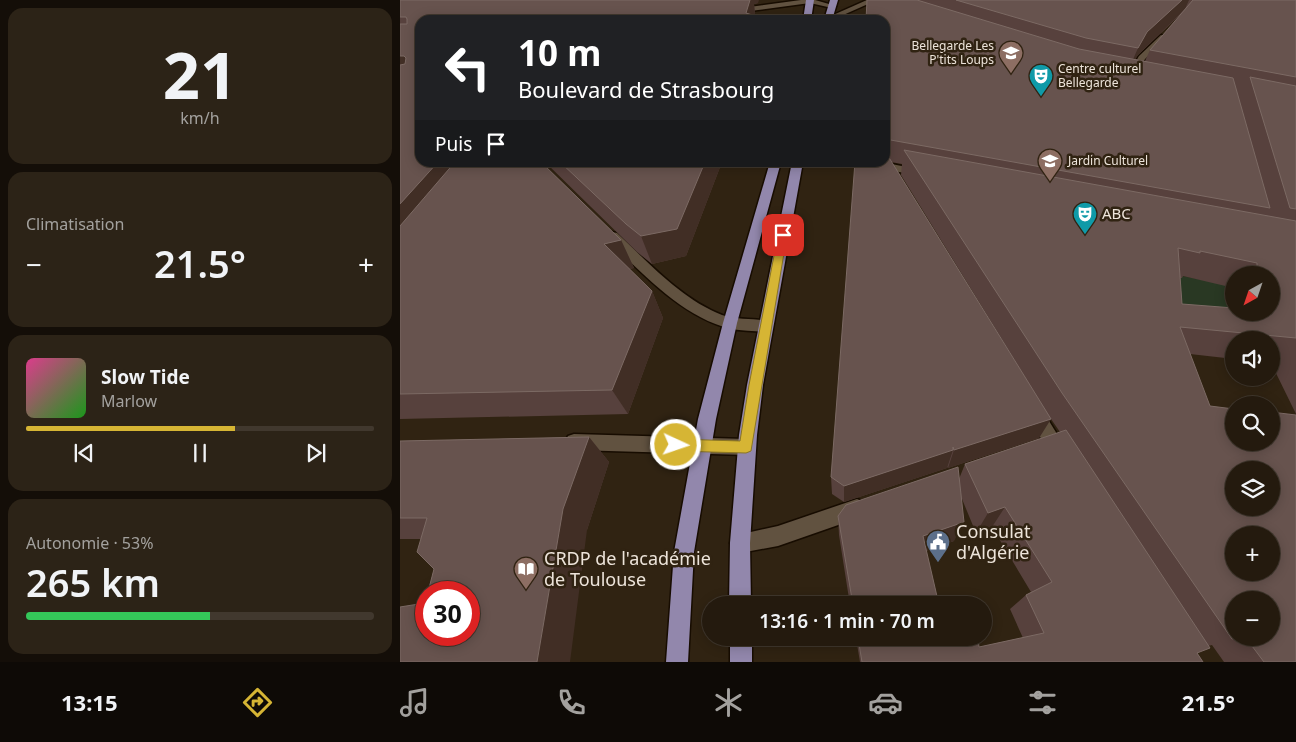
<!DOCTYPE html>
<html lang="fr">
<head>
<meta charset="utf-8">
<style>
  :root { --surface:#241a0e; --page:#2c2317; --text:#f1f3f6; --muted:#a3a19e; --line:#41382e; --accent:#d6b534 }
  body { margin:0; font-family:"Noto Sans",sans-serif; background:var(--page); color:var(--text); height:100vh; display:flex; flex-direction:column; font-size:19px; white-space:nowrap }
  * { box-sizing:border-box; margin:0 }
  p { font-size:16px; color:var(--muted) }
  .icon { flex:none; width:28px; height:28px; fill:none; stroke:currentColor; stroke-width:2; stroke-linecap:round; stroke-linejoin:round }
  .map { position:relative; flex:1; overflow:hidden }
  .drawer { display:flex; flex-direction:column; gap:8px; padding:8px; background:#140e08; width:400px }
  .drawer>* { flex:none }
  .guide { position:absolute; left:15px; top:15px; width:475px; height:152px; border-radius:15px; box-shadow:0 2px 12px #0003,0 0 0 1px var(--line); background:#202124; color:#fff; overflow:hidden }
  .needle { width:32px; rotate:220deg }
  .controls { position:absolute; left:825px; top:266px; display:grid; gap:10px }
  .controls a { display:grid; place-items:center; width:55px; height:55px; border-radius:50%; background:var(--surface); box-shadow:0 2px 12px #0003,0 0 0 1px var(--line); font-size:25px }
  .speed { position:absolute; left:15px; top:581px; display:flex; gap:10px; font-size:25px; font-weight:700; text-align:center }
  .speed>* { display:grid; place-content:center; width:65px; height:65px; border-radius:50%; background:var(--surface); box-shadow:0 2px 12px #0003,0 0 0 1px var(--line); line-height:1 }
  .speed .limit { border:8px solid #d22; background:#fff; color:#111 }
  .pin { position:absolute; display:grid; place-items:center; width:42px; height:42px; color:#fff; margin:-21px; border-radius:10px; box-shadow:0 2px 8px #0006 }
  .me { position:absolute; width:55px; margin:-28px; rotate:93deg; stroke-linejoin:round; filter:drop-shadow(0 0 4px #0008) }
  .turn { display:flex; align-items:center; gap:18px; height:105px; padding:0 20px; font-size:22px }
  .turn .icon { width:65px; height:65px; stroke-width:2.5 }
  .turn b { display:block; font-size:35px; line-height:42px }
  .then { display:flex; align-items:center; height:48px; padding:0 20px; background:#0003; gap:10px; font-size:19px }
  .big { font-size:38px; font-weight:600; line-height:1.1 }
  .drawer .widget { flex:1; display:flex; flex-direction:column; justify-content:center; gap:8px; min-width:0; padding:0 18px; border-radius:15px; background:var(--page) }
  .drawer .dial { align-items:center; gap:0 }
  .dial b { font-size:65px; line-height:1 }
  .song { display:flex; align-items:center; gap:15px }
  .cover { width:60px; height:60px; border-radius:8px; background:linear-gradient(135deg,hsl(330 70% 55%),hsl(120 70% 35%)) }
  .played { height:5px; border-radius:2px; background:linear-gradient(90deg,var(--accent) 60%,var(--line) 60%) }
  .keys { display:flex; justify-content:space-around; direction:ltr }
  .heat { display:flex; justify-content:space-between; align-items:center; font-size:28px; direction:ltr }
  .charge { height:8px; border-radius:4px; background:linear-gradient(90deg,#34c759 53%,var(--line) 0) }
  .trip { position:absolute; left:302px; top:596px; width:290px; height:50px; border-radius:25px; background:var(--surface); box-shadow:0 2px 12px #0003,0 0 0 1px var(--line); font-weight:600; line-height:50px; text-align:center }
  .dock { display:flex; height:80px; justify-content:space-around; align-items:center; background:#0e0a06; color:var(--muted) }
  .dock .icon { width:35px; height:35px }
  .dock .on { color:var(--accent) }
  .dock b { font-size:22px; color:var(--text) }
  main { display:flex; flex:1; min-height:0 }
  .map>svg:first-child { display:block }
  .green { fill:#293823 }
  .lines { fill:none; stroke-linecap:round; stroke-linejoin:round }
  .minor-casing { stroke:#170c00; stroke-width:3 }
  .major-casing { stroke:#170c00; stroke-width:3 }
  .minor { fill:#615240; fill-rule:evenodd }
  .major { fill:#9287ac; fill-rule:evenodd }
  .wall { fill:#57413d; fill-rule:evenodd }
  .shaded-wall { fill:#412e25 }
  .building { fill:#67534e; stroke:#7c6a64; fill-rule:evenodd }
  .route { fill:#d6b534; stroke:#8b7622 }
  .labels { text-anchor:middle; stroke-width:5; stroke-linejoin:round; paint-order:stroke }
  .far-poi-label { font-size:12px; fill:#ede4da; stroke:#302312; text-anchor:start }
  .poi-label { font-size:15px; fill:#ede4da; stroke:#302312; text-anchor:start }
  .near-poi-label { font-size:18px; fill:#ede4da; stroke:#302312; text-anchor:start }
</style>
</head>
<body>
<main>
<section class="drawer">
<div class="widget dial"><b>21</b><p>km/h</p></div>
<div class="widget"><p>Climatisation</p>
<div class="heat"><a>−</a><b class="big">21.5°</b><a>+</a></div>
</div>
<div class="widget">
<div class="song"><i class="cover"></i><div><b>Slow Tide</b><p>Marlow</p></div></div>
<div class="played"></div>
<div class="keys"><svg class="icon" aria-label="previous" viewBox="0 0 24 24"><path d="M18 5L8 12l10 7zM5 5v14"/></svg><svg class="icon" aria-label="pause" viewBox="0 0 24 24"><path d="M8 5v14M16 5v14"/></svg><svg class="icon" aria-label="next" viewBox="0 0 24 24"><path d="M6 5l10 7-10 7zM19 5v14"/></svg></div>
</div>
<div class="widget"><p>Autonomie · 53%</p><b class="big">265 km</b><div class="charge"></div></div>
</section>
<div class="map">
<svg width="896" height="662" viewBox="0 0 896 662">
  <rect width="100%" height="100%" fill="#302312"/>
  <!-- green -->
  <path class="green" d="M 711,269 L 782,276 L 834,286 L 834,312 L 884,314 L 813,332 Z"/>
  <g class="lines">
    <defs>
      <path id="minor" d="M 401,0 L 415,0 L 436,6 L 432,8 L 410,3 L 335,13 L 331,11 L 335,9 Z
        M 467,0 L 477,0 L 432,20 L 424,19 Z
        M 761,35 L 768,37 L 745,59 L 735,77 L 729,77 L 728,75 L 739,56 Z
        M 456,162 L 482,162 L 521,170 L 527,173 L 521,176 L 461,165 Z
        M 212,232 L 217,233 C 248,262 281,299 322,315 C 338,321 355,317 371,322 L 373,326 L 371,330 L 366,332 C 355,331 342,331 331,329 C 282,317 242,273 207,239 L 206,236 L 207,233 Z
        M 635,406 L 641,408 L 665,447 L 668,453 L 665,459 L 659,461 L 653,459 L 629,418 L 627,413 L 629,408 Z
        M 174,434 L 346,439 L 352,441 L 355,447 L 352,453 L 346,455 L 174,450 L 168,448 L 165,442 L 168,436 Z
        M 457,499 L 464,502 L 467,509 L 464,516 L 378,546 L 340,553 L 333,550 L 330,543 L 333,536 L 378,526 Z"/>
      <path id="major" d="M 406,0 L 414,0 L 411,20 L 403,20 Z
        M 430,0 L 438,0 L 432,20 L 424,20 Z
        M 370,162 L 381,162 L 337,323 L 316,419 L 294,552 L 288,662 L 266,662 L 274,552 L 298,419 L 323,323 Z
        M 392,162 L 403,162 L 363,385 L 357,435 L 350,543 L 351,605 L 329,605 L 330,543 L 339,435 L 347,385 Z
        M 330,638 L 352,638 L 352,662 L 330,662 Z"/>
    </defs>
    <!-- minor casing -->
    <use href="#minor" class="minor-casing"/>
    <!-- major casing -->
    <use href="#major" class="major-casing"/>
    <!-- minor -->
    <use href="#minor" class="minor"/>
    <!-- major -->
    <use href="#major" class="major"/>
  </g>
  <!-- wall -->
  <path class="wall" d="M 0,0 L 358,3 L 354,4 L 355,14 L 20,20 L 20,162 L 221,240 L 234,268 L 229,269 L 252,291 L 263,318 L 228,414 L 0,419 Z
    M 467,0 L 896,0 L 896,414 L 871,363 L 871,340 L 834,340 L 834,359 L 790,354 L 896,662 L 824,662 L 812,645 L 808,646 L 797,653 L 803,662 L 460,662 L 456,638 L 578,638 L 579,647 L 623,638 L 610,609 L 626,595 L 631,592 L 592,527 L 576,533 L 562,499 L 554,541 L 526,551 L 539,605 L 553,605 L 450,605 L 439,535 L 438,516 L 559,479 L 565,464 L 660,432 L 651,419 L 639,438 L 548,468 L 547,467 L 547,468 L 444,502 L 432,494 L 431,477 L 485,162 L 485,20 ZM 785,10 L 750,50 L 745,61 L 735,59 L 738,55 ZM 491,162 L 502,164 L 501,175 L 630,385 ZM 834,275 L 871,275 L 871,312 L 782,304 L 780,278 L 782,278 L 783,276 L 834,288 ZM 871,600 L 871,638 L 834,638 Z
    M 145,162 L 322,162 L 286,256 L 252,264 L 237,252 Z
    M 189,437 L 209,462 L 187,530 L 25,603 L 34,569 L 21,539 L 0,539 L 0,441 Z"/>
  <!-- shaded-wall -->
  <path class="shaded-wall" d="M 265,0 L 359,0 L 358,3 L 354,4 L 355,14 L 354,20 Z
    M 782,0 L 789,0 L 785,9 L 738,55 L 728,71 L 738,48 L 747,32 Z
    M 0,56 L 4,56 L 20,81 L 0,85 Z
    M 38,162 L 79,162 L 0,259 L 0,204 Z
    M 305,162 L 322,162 L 286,256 L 252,264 L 241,236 Z
    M 221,240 L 234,268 L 217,271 L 204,244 Z
    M 252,291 L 263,318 L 228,414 L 212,390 Z
    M 651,419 L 639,438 L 548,468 L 554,450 Z
    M 189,437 L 209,462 L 187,530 L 170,662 L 137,662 L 163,509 Z
    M 553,450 L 547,468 L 444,502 L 444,486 Z
    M 605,507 L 592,527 L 576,533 L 588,513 Z
    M 564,522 L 554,541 L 517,554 L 523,536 Z"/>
  <!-- building -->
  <path class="building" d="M 0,0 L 350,0 L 346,13 L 362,18 L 361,20 L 20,20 L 20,162 L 38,162 L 0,204 L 0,65 L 5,64 L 6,58 L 4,56 L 0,56 L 0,24 L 7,24 L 7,19 L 6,17 L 0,17 Z
    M 467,0 L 517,0 L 679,49 L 833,78 L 870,208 L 485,139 L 490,136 L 485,128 L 485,20 L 466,20 Z
    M 556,0 L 782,0 L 747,32 L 738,48 L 686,38 Z
    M 793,0 L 896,0 L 896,77 L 750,50 Z
    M 850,77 L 896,86 L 896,209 L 890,208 Z
    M 485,148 L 488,149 L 488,156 L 651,419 L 554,450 L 553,447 L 553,450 L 444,486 L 431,477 L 455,162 L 485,162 Z
    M 504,150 L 896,221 L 896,338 L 780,327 L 810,406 L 834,409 L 834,442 L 871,442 L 871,412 L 896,415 L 896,662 L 864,662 L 846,638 L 871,638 L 871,600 L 834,600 L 834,638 L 836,638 L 832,639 L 662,393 ZM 778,248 L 800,253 L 800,251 L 857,263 L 857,275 L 871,275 L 871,312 L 834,312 L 834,308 L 782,304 ZM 834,470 L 871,470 L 871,508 L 834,508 ZM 834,535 L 871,535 L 871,572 L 834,572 Z
    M 55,162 L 141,162 L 221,240 L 204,244 L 252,291 L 212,390 L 0,394 L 0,226 Z
    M 160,162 L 305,162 L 277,229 L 241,236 L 226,224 Z
    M 666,430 L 810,648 L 797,653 L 803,662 L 462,662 L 458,638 L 578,638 L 579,647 L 644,633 L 626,595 L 652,582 L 605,507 L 588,513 L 565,464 Z
    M 189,437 L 163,509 L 137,662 L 0,662 L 0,607 L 25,603 L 26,597 L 26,635 L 69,635 L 69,592 L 28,592 L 34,569 L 17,552 L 27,518 L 0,518 L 0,441 Z
    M 558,467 L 564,522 L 523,536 L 539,605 L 552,602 L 553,605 L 453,605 L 438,516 L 446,505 Z"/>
  <!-- route -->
  <path class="route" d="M 383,232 L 387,235 L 351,451 L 346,453 L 276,451 L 271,449 L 269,445 L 271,440 L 276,439 L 340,441 L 349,385 L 378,235 Z"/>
  <!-- icons -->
  <defs>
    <symbol id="school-pin" viewBox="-11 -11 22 30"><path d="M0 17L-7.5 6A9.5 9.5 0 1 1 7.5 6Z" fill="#8d6e63" stroke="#302312"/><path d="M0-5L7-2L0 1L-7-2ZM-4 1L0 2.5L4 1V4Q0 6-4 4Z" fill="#fff"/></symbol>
    <symbol id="theatre-pin" viewBox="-11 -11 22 30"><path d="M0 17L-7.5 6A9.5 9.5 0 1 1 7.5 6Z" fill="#0f9aa8" stroke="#302312"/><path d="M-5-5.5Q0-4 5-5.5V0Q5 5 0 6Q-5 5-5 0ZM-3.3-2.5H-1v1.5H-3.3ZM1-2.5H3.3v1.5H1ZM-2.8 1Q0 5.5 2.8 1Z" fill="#fff"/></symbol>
    <symbol id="civic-pin" viewBox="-11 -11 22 30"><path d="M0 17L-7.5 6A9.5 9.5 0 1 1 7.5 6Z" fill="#5c6f8a" stroke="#302312"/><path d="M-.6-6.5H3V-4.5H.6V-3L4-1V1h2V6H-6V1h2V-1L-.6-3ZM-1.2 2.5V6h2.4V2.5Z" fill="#fff"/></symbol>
    <symbol id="library-pin" viewBox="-11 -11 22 30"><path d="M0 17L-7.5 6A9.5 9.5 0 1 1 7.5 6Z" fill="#8d6e63" stroke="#302312"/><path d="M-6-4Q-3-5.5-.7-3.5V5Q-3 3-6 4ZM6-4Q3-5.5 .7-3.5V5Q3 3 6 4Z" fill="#fff"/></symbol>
  </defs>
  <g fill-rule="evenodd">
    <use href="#school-pin" x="597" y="39" width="28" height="38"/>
    <use href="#theatre-pin" x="627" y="62" width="28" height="38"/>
    <use href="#school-pin" x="636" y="147" width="28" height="38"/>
    <use href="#theatre-pin" x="671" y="200" width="28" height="38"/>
    <use href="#civic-pin" x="524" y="528" width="28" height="38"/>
    <use href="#library-pin" x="112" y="555" width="28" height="38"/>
  </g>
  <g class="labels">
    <!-- far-poi labels -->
    <g class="far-poi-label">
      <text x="594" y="50" text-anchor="end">Bellegarde Les<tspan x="594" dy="14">P'tits Loups</tspan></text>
      <text x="658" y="73">Centre culturel<tspan x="658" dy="14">Bellegarde</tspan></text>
      <text x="668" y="165">Jardin Culturel</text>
    </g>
    <!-- poi labels -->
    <g class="poi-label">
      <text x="702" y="219">ABC</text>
    </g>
    <!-- near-poi labels -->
    <g class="near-poi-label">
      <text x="556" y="538">Consulat<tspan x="556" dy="21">d'Algérie</tspan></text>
      <text x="144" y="565">CRDP de l'académie<tspan x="144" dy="21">de Toulouse</tspan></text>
    </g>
  </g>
</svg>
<div class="controls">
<a><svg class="needle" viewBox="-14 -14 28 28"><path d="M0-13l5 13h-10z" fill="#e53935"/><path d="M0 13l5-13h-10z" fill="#a3a19e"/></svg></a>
<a><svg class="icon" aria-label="sound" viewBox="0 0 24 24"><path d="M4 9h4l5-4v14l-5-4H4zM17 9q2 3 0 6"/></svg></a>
<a><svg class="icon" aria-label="search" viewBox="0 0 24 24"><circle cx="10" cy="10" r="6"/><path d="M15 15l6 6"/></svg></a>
<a><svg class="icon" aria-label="layers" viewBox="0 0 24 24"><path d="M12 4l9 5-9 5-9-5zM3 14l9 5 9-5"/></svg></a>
<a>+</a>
<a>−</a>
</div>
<div class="speed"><div class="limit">30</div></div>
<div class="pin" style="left:383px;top:235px;background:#d93025"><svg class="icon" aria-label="arrive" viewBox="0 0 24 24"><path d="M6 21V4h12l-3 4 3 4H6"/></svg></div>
<svg class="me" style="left:276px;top:445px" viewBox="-20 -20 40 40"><circle r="17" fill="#d6b534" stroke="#fff" stroke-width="3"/><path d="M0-11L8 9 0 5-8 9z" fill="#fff"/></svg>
<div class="trip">13:16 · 1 min · 70 m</div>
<div class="guide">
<div class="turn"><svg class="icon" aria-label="left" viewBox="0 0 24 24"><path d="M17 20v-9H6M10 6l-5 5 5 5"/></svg><div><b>10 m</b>Boulevard de Strasbourg</div></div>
<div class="then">Puis<svg class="icon" aria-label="arrive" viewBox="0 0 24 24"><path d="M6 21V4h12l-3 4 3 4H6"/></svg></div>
</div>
</div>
</main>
<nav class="dock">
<b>13:15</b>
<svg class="icon on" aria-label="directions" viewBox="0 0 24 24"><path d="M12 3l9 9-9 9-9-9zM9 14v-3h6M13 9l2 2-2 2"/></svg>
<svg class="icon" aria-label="music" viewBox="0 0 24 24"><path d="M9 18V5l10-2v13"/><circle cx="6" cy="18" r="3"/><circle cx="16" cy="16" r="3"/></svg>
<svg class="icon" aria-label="phone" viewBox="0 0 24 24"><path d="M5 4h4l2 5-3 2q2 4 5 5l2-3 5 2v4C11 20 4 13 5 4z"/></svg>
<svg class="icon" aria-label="climate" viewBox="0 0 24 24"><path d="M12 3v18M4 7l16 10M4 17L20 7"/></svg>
<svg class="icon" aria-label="car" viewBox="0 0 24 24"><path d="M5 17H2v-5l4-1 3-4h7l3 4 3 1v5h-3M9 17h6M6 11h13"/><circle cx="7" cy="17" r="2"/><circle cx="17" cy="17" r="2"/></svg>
<svg class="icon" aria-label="filters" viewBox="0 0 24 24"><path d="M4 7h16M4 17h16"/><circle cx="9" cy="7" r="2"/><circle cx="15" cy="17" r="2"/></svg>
<b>21.5°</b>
</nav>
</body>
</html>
